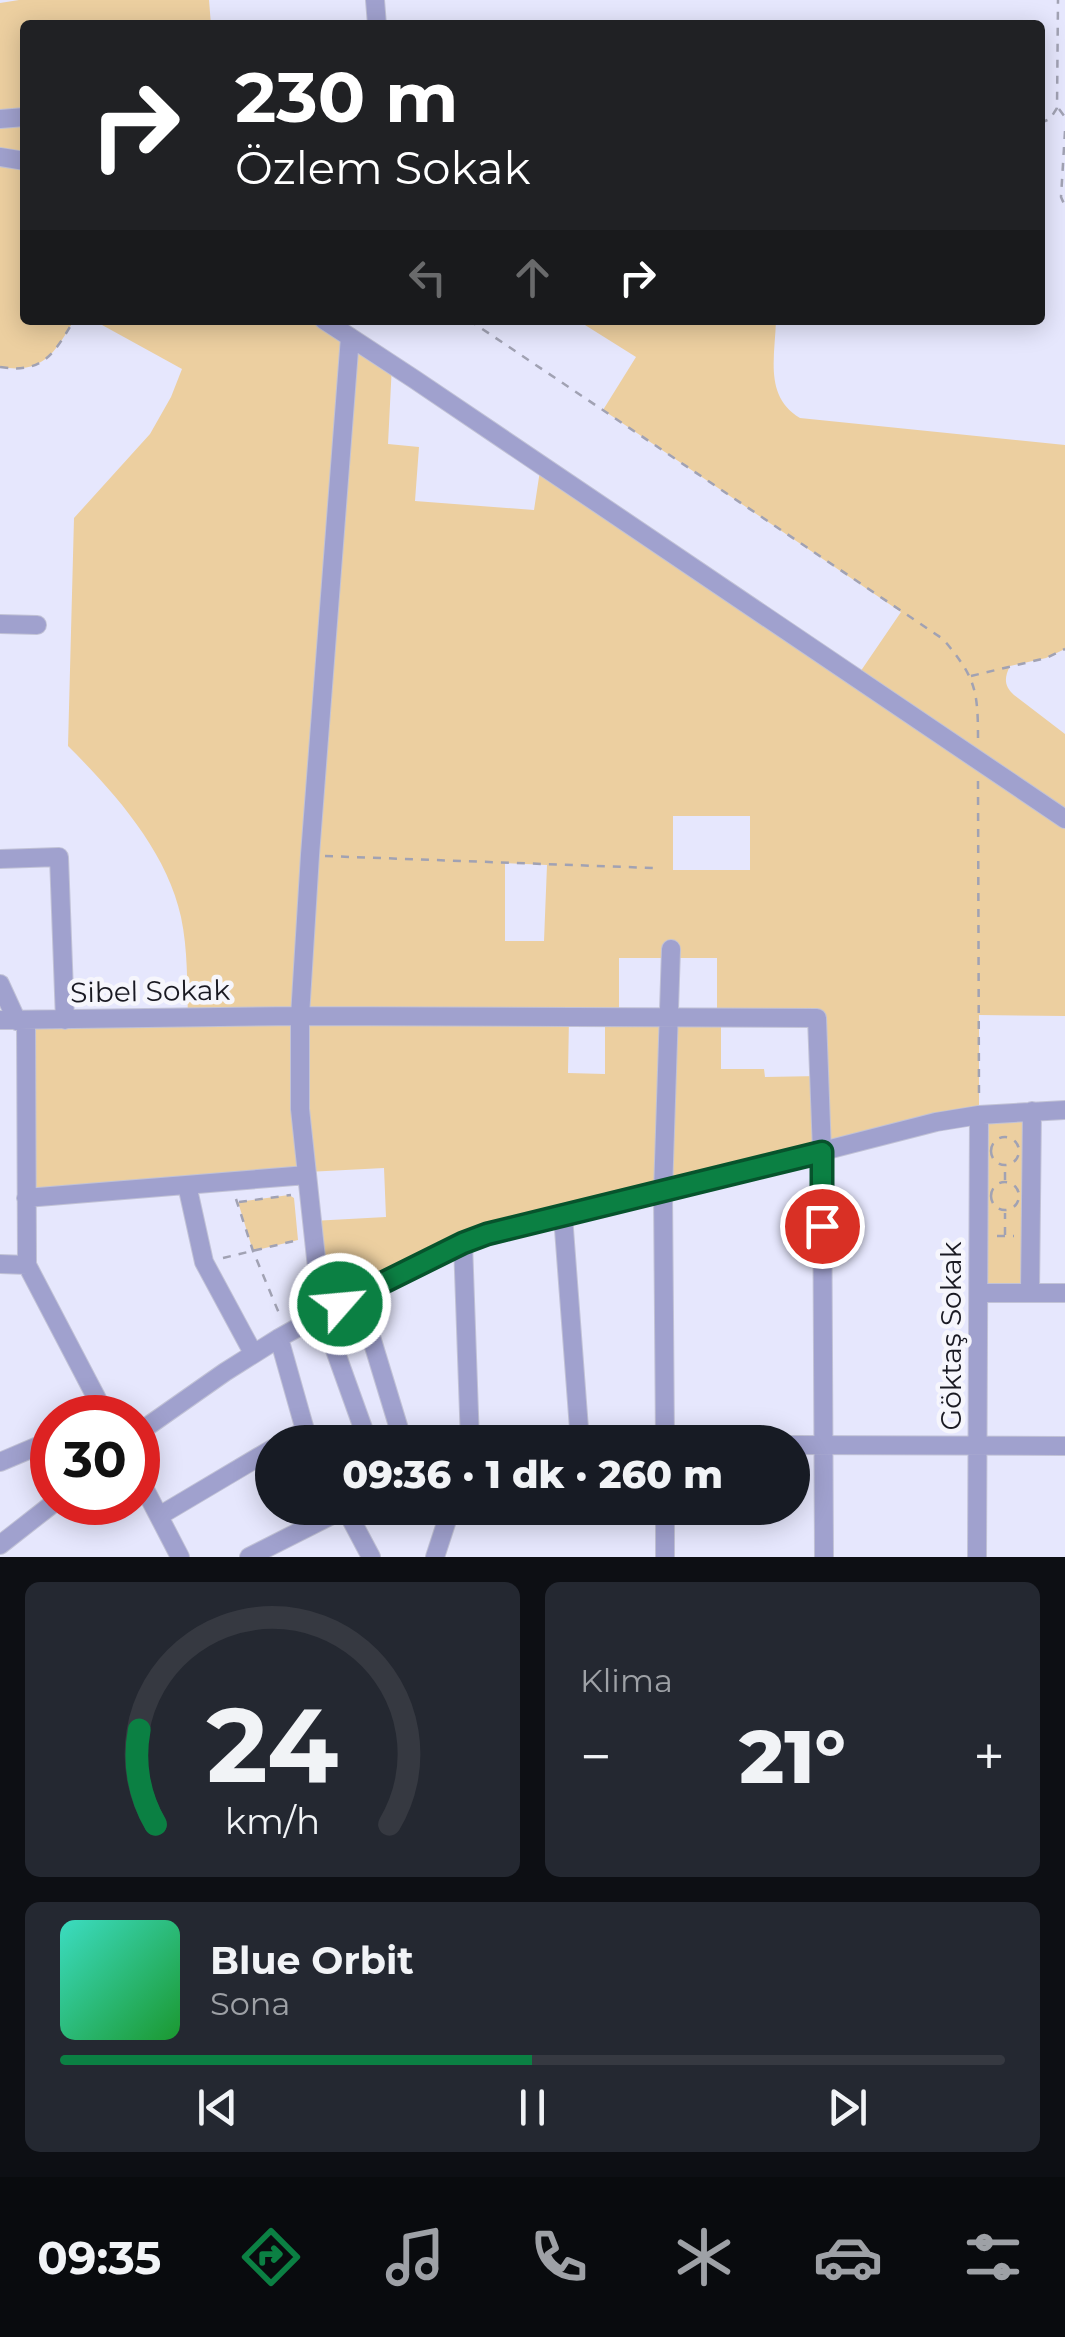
<!DOCTYPE html>
<html lang="tr">
<head>
<meta charset="utf-8">
<style>
  :root { --surface:#171b24; --page:#242831; --text:#f1f3f6; --muted:#9ea1a6; --line:#363941; --accent:#0b8043 }
  body { margin:0; font-family:Montserrat,sans-serif; background:var(--page); color:var(--text); height:100vh; display:flex; flex-direction:column; font-size:38px; white-space:nowrap }
  * { box-sizing:border-box; margin:0 }
  p { font-size:32px; color:var(--muted) }
  .icon { flex:none; width:55px; height:55px; fill:none; stroke:currentColor; stroke-width:2; stroke-linecap:round; stroke-linejoin:round }
  .map { position:relative; height:1557px; overflow:hidden }
  .details { display:flex; flex-direction:column; gap:25px; padding:25px; background:#0d0f14; flex:1 }
  .details>* { flex:none }
  .top-card { position:absolute; left:20px; top:20px; width:1025px; height:305px; border-radius:10px; box-shadow:0 5px 25px #0003; background:#202124; color:#fff; overflow:hidden }
  .speed { position:absolute; left:30px; top:1395px; display:flex; gap:20px; font-size:50px; font-weight:700; text-align:center }
  .speed>* { display:grid; place-content:center; width:130px; height:130px; border-radius:50%; background:var(--surface); box-shadow:0 5px 25px #0003; line-height:1 }
  .speed .limit { border:15px solid #d22; background:#fff; color:#111 }
  .pin { position:absolute; display:grid; place-items:center; width:85px; height:85px; color:#fff; margin:-42px; border:5px solid #fff; border-radius:50%; box-shadow:0 2px 10px #0007 }
  .me { position:absolute; width:110px; margin:-55px; rotate:63deg; stroke-linejoin:round; filter:drop-shadow(0 0 8px #0008) }
  .turn { display:flex; align-items:center; gap:35px; height:210px; padding:0 50px; font-size:45px }
  .turn .icon { width:130px; height:130px; stroke-width:2.5 }
  .turn b { display:block; font-size:70px; line-height:85px }
  .lanes { display:flex; align-items:center; height:95px; padding:0 50px; background:#0003; justify-content:center; gap:50px; direction:ltr }
  .lanes .off { opacity:.35 }
  .big { font-size:75px; font-weight:800; line-height:1.1 }
  .details .tile { flex:1; display:flex; flex-direction:column; justify-content:center; gap:15px; min-width:0; padding:0 35px; border-radius:15px; background:var(--page) }
  .details .dial { align-items:center; gap:0 }
  .dial svg { height:260px; overflow:visible; fill:none; stroke:var(--line); stroke-width:7; stroke-linecap:round; text-anchor:middle }
  .dial text { fill:var(--text); stroke:none }
  .song { display:flex; align-items:center; gap:30px }
  .cover { width:120px; height:120px; border-radius:15px; background:linear-gradient(135deg,hsl(170 70% 55%),hsl(130 70% 35%)) }
  .played { height:10px; border-radius:5px; background:linear-gradient(90deg,var(--accent) 50%,var(--line) 50%) }
  .keys { display:flex; justify-content:space-around; direction:ltr }
  .heat { display:flex; justify-content:space-between; align-items:center; font-size:55px; direction:ltr }
  .details .tiles { flex:1; display:grid; gap:25px; grid-template-columns:1fr 1fr }
  .tile:last-child { grid-column:span 2 }
  .trip { position:absolute; left:255px; top:1425px; width:555px; height:100px; border-radius:50px; background:var(--surface); box-shadow:0 5px 25px #0003; font-weight:800; line-height:100px; text-align:center }
  .tab-bar { display:flex; height:160px; justify-content:space-around; align-items:center; background:#090b0e; color:var(--muted) }
  .tab-bar .icon { width:70px; height:70px }
  .tab-bar .on { color:var(--accent) }
  .tab-bar b { font-size:45px; color:var(--text) }
  .map>svg:first-child { display:block }
  .green { fill:#eccfa0; fill-rule:evenodd }
  .lines { fill:none; stroke-linecap:round; stroke-linejoin:round }
  .minor-casing { stroke:#c1c2d6; stroke-width:20 }
  .path { stroke:#a1a2b3; stroke-width:2.5; stroke-dasharray:8 8; stroke-linecap:butt }
  .minor { stroke:#a0a1ce; stroke-width:18 }
  .route-casing { stroke:#07532c; stroke-width:25 }
  .route { stroke:#0b8043; stroke-width:18 }
  .labels { text-anchor:middle; stroke-width:9; stroke-linejoin:round; paint-order:stroke }
  .street-label { font-size:28px; fill:#1a1a23; stroke:#f6f6fc }
</style>
</head>
<body>
<div class="map">
<svg width="1065" height="1557" viewBox="0 0 1065 1557">
  <rect width="100%" height="100%" fill="#e6e7fd"/>
  <!-- green -->
  <path class="green" d="M 19,0 L 209,0 L 211,25 L 25,25 L 25,320 L 74,320 C 54,354 43,374 0,367 L 0,3 Z
    M 93,320 L 324,320 L 392,364 L 388,444 L 419,447 L 415,501 L 534,510 L 541,464 L 856,678 L 901,612 L 603,410 L 636,357 L 577,320 L 776,320 C 775,357 764,396 800,418 L 1065,445 L 1065,649 L 1046,658 L 1010,666 C 1004,678 1004,686 1014,695 L 1065,734 L 1065,1016 L 979,1015 L 979,1114 L 1032,1111 L 1030,1293 L 979,1293 L 979,1116 L 487,1234 L 322,1314 L 312,1221 L 386,1217 L 384,1168 L 307,1172 L 26,1198 L 26,1021 L 188,1017 C 187,984 188,950 181,917 C 167,851 114,792 68,746 L 74,518 L 150,434 L 171,397 L 182,369 ZM 673,816 L 750,816 L 750,870 L 673,870 ZM 505,863 L 547,865 L 544,941 L 505,941 ZM 619,958 L 717,958 L 717,1017 L 619,1017 ZM 605,1017 L 605,1074 L 568,1073 L 569,1018 ZM 721,1017 L 816,1018 L 819,1076 L 765,1077 L 764,1069 L 721,1069 Z
    M 289,1195 L 294,1198 L 298,1240 L 253,1251 L 238,1202 Z"/>
  <g class="lines">
    <defs>
      <path id="minor" d="M 375,0 L 377,25
        M 0,119 L 25,117
        M 0,157 L 25,161
        M 324,320 L 414,379 L 1065,819
        M 350,337 L 310,855 L 300,1016 L 300,1109 L 322,1314 L 368,1442
        M 0,624 L 37,625
        M 0,859 L 59,857 L 65,1020
        M 0,984 L 17,1021
        M 0,1020 L 300,1016 L 817,1018 L 822,1152 L 824,1557
        M 26,1021 L 27,1265 L 107,1418
        M 187,1185 L 204,1262 L 253,1353
        M 26,1198 L 307,1175
        M 563,1216 L 580,1442
        M 463,1243 L 470,1442
        M 0,1264 L 27,1265
        M 979,1293 L 1065,1293
        M 1030,1293 L 1032,1111
        M 358,1294 L 403,1442
        M 279,1338 L 305,1430 L 284,1442
        M 138,1433 L 225,1372 L 279,1338 L 358,1294 L 463,1243 L 487,1234 L 663,1192 L 936,1122 L 979,1115 L 1065,1110
        M 665,1442 L 663,1192 L 671,949
        M 792,1445 L 1065,1446
        M 0,1462 L 52,1440
        M 138,1476 L 180,1557
        M 345,1508 L 371,1557
        M 665,1508 L 665,1557
        M 159,1516 L 272,1449
        M 0,1545 L 55,1502
        M 249,1557 L 346,1508
        M 435,1557 L 451,1508
        M 977,1557 L 979,1115"/>
    </defs>
    <!-- minor casing -->
    <use href="#minor" class="minor-casing"/>
    <!-- path -->
    <path class="path" d="M 1059,109 L 1065,117
      M 1040,123 L 1050,119 L 1057,108 L 1058,0
      M 1065,131 L 1061,197 L 1065,206
      M 469,320 L 943,639 C 975,677 978,689 978,738
      M 0,367 C 43,374 54,354 74,320
      M 971,676 L 1046,658 L 1065,649
      M 978,781 L 979,1098
      M 325,856 L 653,868
      M991 1151a14 14 0 1 1 28 0a14 14 0 1 1-28 0Z
      M 1005,1180 L 1005,1164
      M991 1196a14 14 0 1 1 28 0a14 14 0 1 1-28 0Z
      M 236,1199 L 253,1251 L 281,1318
      M 239,1202 L 291,1195
      M 1005,1235 L 1005,1213
      M 997,1236 L 1014,1236
      M 223,1258 L 298,1240"/>
    <!-- minor -->
    <use href="#minor" class="minor"/>
  </g>
  <g class="lines">
    <defs>
      <path id="route" d="M 340,1304 L 463,1243 L 487,1234 L 822,1152 L 822,1226"/>
    </defs>
    <!-- route casing -->
    <use href="#route" class="route-casing"/>
    <!-- route -->
    <use href="#route" class="route"/>
  </g>
  <g class="labels">
    <!-- street labels -->
    <g class="street-label">
      <text transform="translate(150 991) rotate(-1)" y="10">Sibel Sokak</text>
      <text transform="translate(951 1336) rotate(-90)" y="10">Göktaş Sokak</text>
    </g>
  </g>
</svg>
<div class="speed"><div class="limit">30</div></div>
<div class="pin" style="left:822px;top:1226px;background:#d93025"><svg class="icon" aria-label="arrive" viewBox="0 0 24 24"><path d="M6 21V4h12l-3 4 3 4H6"/></svg></div>
<svg class="me" style="left:340px;top:1304px" viewBox="-20 -20 40 40"><circle r="17" fill="#0b8043" stroke="#fff" stroke-width="3"/><path d="M0-11L8 9 0 5-8 9z" fill="#fff"/></svg>
<div class="trip">09:36 · 1 dk · 260 m</div>
<div class="top-card">
<div class="turn"><svg class="icon" aria-label="right" viewBox="0 0 24 24"><path d="M7 20v-9h11M14 6l5 5-5 5"/></svg><div><b>230 m</b>Özlem Sokak</div></div>
<div class="lanes"><svg class="icon off" aria-label="left" viewBox="0 0 24 24"><path d="M17 20v-9H6M10 6l-5 5 5 5"/></svg><svg class="icon off" aria-label="ahead" viewBox="0 0 24 24"><path d="M12 20V5M6 11l6-6 6 6"/></svg><svg class="icon" aria-label="right" viewBox="0 0 24 24"><path d="M7 20v-9h11M14 6l5 5-5 5"/></svg></div>
</div>
</div>
<section class="details">
<div class="tiles">
<div class="tile dial"><svg viewBox="0 0 100 80">
<path d="M14 69A42 42 0 1 1 86 69"/>
<path d="M14 69A42 42 0 0 1 9 40" stroke="#0b8043"/>
<text x="50" y="56" font-size="32" font-weight="700">24</text>
<text x="50" y="72" font-size="11">km/h</text>
</svg></div>
<div class="tile"><p>Klima</p>
<div class="heat"><a>−</a><b class="big">21°</b><a>+</a></div>
</div>
<div class="tile">
<div class="song"><i class="cover"></i><div><b>Blue Orbit</b><p>Sona</p></div></div>
<div class="played"></div>
<div class="keys"><svg class="icon" aria-label="previous" viewBox="0 0 24 24"><path d="M18 5L8 12l10 7zM5 5v14"/></svg><svg class="icon" aria-label="pause" viewBox="0 0 24 24"><path d="M8 5v14M16 5v14"/></svg><svg class="icon" aria-label="next" viewBox="0 0 24 24"><path d="M6 5l10 7-10 7zM19 5v14"/></svg></div>
</div>
</div>
</section>
<nav class="tab-bar">
<b>09:35</b>
<svg class="icon on" aria-label="directions" viewBox="0 0 24 24"><path d="M12 3l9 9-9 9-9-9zM9 14v-3h6M13 9l2 2-2 2"/></svg>
<svg class="icon" aria-label="music" viewBox="0 0 24 24"><path d="M9 18V5l10-2v13"/><circle cx="6" cy="18" r="3"/><circle cx="16" cy="16" r="3"/></svg>
<svg class="icon" aria-label="phone" viewBox="0 0 24 24"><path d="M5 4h4l2 5-3 2q2 4 5 5l2-3 5 2v4C11 20 4 13 5 4z"/></svg>
<svg class="icon" aria-label="climate" viewBox="0 0 24 24"><path d="M12 3v18M4 7l16 10M4 17L20 7"/></svg>
<svg class="icon" aria-label="car" viewBox="0 0 24 24"><path d="M5 17H2v-5l4-1 3-4h7l3 4 3 1v5h-3M9 17h6M6 11h13"/><circle cx="7" cy="17" r="2"/><circle cx="17" cy="17" r="2"/></svg>
<svg class="icon" aria-label="filters" viewBox="0 0 24 24"><path d="M4 7h16M4 17h16"/><circle cx="9" cy="7" r="2"/><circle cx="15" cy="17" r="2"/></svg>
</nav>
</body>
</html>
